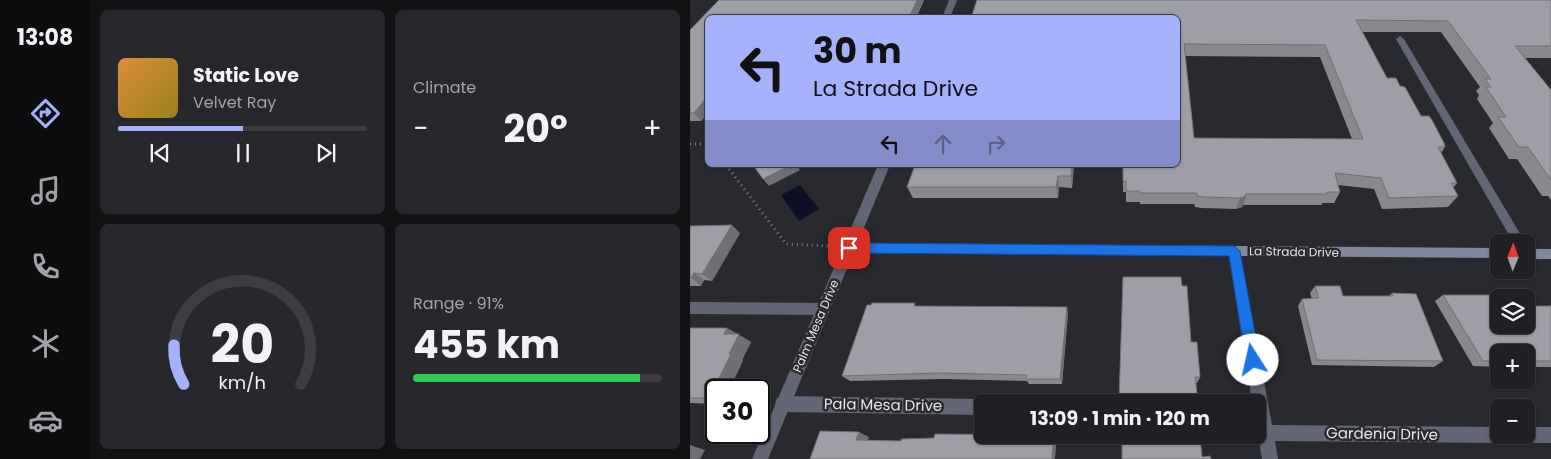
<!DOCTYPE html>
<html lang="en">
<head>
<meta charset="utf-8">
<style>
  :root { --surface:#1f2023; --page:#27282b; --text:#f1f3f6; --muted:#a1a3a6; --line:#3c3e41; --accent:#a6b1fc }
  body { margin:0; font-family:Poppins,sans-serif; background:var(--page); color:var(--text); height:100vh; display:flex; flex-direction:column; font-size:19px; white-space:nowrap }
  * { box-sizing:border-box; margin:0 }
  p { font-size:16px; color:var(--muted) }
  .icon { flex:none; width:28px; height:28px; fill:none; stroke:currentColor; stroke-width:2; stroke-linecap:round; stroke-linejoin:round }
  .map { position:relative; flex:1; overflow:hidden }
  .panel { display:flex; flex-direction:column; gap:10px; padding:10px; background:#111213; width:600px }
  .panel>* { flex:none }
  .top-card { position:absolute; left:15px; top:15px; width:475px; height:152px; border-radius:8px; box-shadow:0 1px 4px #0004,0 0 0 1px var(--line); background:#a6b1fc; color:#111; overflow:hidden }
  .needle { width:32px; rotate:1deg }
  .controls { position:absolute; left:800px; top:234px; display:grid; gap:10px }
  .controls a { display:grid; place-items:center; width:45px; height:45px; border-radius:8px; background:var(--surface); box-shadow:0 1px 4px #0004,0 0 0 1px var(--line); font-size:25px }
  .speed { position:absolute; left:15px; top:379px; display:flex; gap:10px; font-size:25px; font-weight:700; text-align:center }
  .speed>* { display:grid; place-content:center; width:65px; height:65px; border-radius:50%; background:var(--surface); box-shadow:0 1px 4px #0004,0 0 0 1px var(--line); line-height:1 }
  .speed .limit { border:2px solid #111; border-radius:8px; background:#fff; color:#111 }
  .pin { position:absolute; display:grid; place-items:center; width:42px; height:42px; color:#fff; margin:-21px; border-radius:10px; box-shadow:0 2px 8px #0006 }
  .me { position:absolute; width:55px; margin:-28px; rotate:350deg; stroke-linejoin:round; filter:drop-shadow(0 0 4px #0008) }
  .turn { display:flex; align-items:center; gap:18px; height:105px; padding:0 25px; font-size:22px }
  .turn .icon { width:65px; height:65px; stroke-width:2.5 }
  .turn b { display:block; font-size:35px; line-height:42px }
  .lanes { display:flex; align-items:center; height:48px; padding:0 25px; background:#0003; justify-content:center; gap:25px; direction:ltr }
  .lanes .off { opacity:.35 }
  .big { font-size:38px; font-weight:700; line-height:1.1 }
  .panel .tile { flex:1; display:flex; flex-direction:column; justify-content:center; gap:8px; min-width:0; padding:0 18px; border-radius:8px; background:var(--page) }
  .panel .dial { align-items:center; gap:0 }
  .dial svg { height:130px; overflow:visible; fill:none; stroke:var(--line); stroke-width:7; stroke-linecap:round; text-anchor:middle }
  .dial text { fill:var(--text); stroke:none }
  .song { display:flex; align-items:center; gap:15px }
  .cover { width:60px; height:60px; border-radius:8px; background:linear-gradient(135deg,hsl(30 70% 55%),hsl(50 70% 35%)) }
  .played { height:5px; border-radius:2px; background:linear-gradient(90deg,var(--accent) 50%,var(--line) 50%) }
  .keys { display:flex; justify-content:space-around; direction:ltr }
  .heat { display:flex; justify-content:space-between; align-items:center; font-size:28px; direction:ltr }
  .charge { height:8px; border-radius:4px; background:linear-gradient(90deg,#34c759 91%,var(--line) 0) }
  .panel .tiles { flex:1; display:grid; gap:10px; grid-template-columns:repeat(2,1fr) }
  .trip { position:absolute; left:284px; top:394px; width:292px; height:50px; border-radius:8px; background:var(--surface); box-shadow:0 1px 4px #0004,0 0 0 1px var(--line); font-weight:700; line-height:50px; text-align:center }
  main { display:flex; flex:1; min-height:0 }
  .tabs { display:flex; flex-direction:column; width:90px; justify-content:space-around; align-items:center; background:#0c0d0e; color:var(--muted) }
  .tabs .icon { width:35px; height:35px }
  .tabs .on { color:var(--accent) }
  .tabs b { font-size:22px; color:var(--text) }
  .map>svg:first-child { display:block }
  .water { fill:#0d0f27 }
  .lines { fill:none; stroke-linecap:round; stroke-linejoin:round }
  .path { stroke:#7d7e82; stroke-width:3; stroke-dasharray:1 4; stroke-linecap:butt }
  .lane { fill:#636674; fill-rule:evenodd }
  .street { fill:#636674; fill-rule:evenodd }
  .secondary { fill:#83879e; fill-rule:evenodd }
  .wall { fill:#88898f; fill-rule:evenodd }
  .shaded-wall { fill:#6f6f74 }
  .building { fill:#9e9fa6; stroke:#6f6f74; fill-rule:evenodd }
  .route { fill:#1a73e8; stroke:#114b97 }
  .labels { text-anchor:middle; stroke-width:5; stroke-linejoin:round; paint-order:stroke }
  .street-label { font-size:12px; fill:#e3e4e7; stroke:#292a2f }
  .near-street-label { font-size:15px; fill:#e3e4e7; stroke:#292a2f }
</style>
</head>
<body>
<main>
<nav class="tabs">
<b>13:08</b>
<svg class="icon on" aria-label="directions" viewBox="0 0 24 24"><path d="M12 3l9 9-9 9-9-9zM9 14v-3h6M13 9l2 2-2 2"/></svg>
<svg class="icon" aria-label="music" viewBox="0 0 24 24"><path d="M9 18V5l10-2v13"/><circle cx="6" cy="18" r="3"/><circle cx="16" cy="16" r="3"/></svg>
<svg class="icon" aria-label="phone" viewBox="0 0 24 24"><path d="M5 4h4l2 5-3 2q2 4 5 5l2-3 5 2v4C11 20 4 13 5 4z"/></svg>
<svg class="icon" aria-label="climate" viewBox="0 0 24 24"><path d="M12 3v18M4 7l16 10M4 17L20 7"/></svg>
<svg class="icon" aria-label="car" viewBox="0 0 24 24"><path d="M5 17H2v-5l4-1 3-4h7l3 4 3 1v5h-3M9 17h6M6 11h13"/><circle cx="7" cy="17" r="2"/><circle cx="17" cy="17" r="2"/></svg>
</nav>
<section class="panel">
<div class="tiles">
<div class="tile">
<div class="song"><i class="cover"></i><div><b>Static Love</b><p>Velvet Ray</p></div></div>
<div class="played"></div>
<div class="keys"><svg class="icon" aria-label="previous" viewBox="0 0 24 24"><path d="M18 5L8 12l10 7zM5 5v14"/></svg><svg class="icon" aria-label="pause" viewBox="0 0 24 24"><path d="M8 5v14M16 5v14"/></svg><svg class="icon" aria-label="next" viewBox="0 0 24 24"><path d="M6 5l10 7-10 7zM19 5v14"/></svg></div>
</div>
<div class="tile"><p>Climate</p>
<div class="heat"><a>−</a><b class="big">20°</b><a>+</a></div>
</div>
<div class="tile dial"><svg viewBox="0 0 100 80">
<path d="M14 69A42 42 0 1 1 86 69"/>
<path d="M14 69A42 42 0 0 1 8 45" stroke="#a6b1fc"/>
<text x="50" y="56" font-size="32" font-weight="700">20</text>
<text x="50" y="72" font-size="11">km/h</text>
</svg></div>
<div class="tile"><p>Range · 91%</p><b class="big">455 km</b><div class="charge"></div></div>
</div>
</section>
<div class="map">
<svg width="861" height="459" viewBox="0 0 861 459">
  <rect width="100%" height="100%" fill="#292a2f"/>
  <!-- water -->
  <path class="water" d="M 110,185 L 129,209 L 109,221 L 91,195 Z"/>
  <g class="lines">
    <!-- path -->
    <path class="path" d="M 0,144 L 18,144
      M 36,165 L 96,244 L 138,246"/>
    <!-- lane -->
    <path class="lane" d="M 710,36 L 714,39 L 835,242 L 823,242 L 706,39 Z
      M 0,302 L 133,303 L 138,304 L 140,309 L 138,314 L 133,315 L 0,314 Z
      M 93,396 L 292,399 L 298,402 L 292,402 L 292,415 L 93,412 L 87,410 L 85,404 L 87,398 Z"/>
    <!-- street -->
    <path class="street" d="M 259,0 L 267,0 L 260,18 L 252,18 Z
      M 188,165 L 200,165 L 78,459 L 62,459 Z
      M 544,246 L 549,247 L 550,251 L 582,425 L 809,427 L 809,435 L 817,435 L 815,441 L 809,443 L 585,441 L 588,459 L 572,459 L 568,435 L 568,402 L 562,402 L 538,251 L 539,247 Z
      M 836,427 L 861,427 L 861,443 L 836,443 L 830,441 L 828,435 L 836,435 Z"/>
    <!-- secondary -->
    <path class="secondary" d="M 159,243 L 809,248 L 809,258 L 159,253 L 154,252 L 153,248 L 154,244 Z
      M 836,249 L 861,249 L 861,259 L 836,259 Z"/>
  </g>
  <!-- wall -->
  <path class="wall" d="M 29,0 L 234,0 L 226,18 L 18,18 L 18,113 L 11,121 L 0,121 L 0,30 Z
    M 861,0 L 861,58 L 835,58 L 861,90 L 861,200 L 858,196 L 852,196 L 827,159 L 819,159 L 799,128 L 803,123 L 787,99 L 789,95 L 786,91 L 790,87 L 751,32 L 672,32 L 697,78 L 710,86 L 731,116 L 755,147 L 751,153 L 767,183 L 763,188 L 768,196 L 758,207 L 692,209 L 684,189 L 648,185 L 650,192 L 644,203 L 633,203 L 631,205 L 553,205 L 552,207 L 546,209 L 511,208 L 505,207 L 504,204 L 450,204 L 450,202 L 436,202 L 436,192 L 433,192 L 433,165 L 488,18 ZM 495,56 L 630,57 L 662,139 L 504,138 Z
    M 384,165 L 382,188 L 369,187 L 368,198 L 223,198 L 217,187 Z
    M 0,226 L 50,233 L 22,281 L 14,280 L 11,286 L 0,286 Z
    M 433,277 L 501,342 L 510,377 L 507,383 L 506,383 L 508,402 L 429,402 Z
    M 625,286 L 653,296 L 699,296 L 702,293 L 753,361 L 744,367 L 622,365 L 608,306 L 612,299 L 622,299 L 620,293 Z
    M 753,295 L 809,325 L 861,306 L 861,367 L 836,367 L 836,352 L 809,352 L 809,367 L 783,366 L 745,301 Z
    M 227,306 L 378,313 L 372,384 L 339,384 L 337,381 L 253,379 L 160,381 L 152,376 Z
    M 0,328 L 37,328 L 61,342 L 52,360 L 53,361 L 26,390 L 26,404 L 0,403 Z"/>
  <!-- shaded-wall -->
  <path class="shaded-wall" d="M 227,0 L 234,0 L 226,18 L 219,18 Z
    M 16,98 L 18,101 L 18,113 L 11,121 L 4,113 Z
    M 101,165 L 106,165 L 110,170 L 79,186 L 73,179 Z
    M 382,165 L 384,165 L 382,188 L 381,176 Z
    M 368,176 L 369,187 L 368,198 L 366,187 Z
    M 556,196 L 552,207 L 546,209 L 550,198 Z
    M 42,225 L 50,233 L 22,281 L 12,274 Z
    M 4,273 L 14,280 L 11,286 L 1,278 Z
    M 377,307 L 378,313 L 372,384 L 370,379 Z
    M 37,328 L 61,342 L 52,360 L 53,361 L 39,390 L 26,390 L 26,401 L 19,398 L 39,354 L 34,334 Z
    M 169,432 L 179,437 L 176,445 L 166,440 Z
    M 364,435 L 367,435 L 365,459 L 362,459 Z
    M 0,445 L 15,450 L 10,459 L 0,459 Z"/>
  <!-- building -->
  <path class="building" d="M 29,0 L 227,0 L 219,18 L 18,18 L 18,99 L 16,98 L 4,113 L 0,113 L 0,30 Z
    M 287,0 L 861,0 L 861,46 L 825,46 L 861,90 L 861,180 L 838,147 L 829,147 L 808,117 L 816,117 L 796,87 L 801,87 L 795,79 L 801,79 L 758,21 L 666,20 L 697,78 L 706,78 L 710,86 L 715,87 L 731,116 L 739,116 L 742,120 L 754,143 L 755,147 L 748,147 L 767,183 L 761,183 L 768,196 L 699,198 L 691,178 L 645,173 L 650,192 L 637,192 L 637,194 L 555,194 L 556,196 L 550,198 L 513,197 L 507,196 L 507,193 L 450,193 L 450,191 L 436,191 L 436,181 L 433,181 L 433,165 L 488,165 L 488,18 L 281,18 ZM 494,44 L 635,45 L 673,139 L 504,138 Z
    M 63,165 L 101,165 L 73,179 Z
    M 225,165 L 382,165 L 381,176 L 368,176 L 366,187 L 217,187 Z
    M 42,225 L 12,274 L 4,273 L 0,278 L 0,226 Z
    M 433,277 L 491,277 L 492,286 L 497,286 L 501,342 L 507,342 L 510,377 L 505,377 L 508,402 L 429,402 Z
    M 625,286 L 650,286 L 653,296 L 703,296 L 702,293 L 726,294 L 753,361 L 627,360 L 612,299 L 629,298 Z
    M 753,295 L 808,295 L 810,298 L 809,298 L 809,325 L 836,325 L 836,306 L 861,306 L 861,361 L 836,361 L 836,352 L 809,352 L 809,361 L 793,361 Z
    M 182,303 L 225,303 L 224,306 L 377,307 L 370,379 L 336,379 L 337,375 L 249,373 L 152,376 L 177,305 L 181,305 Z
    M 0,328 L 37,328 L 34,334 L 49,334 L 39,354 L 41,354 L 19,398 L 0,398 Z
    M 130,431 L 169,432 L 166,440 L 211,441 L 211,439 L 244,438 L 245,434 L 364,435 L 362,459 L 120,459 Z
    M 432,435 L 510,435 L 512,457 L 520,456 L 521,459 L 432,459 Z"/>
  <!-- route -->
  <path class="route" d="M 159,243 L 544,246 L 550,251 L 570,360 L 568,365 L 563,367 L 558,365 L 556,360 L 539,256 L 159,253 L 153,248 Z"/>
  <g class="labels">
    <!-- street labels -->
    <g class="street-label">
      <text transform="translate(604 252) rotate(1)" y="4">La Strada Drive</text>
      <text transform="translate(126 326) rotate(-67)" y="4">Palm Mesa Drive</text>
    </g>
    <!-- near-street labels -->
    <g class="near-street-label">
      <text transform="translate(193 405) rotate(1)" y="5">Pala Mesa Drive</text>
      <text transform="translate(692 434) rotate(1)" y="5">Gardenia Drive</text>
    </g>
  </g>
</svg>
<div class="controls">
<a><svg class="needle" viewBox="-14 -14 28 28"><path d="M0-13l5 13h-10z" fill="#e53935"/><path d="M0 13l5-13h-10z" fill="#a1a3a6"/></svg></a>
<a><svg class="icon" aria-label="layers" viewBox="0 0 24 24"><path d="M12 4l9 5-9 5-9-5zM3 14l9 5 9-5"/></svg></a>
<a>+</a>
<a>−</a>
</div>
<div class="speed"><div class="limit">30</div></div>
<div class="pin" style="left:159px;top:248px;background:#d93025"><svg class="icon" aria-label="arrive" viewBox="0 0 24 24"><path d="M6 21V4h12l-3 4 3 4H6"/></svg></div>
<svg class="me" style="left:563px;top:360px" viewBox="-20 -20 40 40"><circle r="19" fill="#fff"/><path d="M0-13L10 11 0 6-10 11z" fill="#1a73e8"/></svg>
<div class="trip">13:09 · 1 min · 120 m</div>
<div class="top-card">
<div class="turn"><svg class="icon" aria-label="left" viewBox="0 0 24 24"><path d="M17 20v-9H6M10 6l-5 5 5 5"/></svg><div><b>30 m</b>La Strada Drive</div></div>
<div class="lanes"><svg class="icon" aria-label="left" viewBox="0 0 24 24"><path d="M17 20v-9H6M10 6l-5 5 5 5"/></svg><svg class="icon off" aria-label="ahead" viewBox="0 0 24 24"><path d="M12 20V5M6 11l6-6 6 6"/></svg><svg class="icon off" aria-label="right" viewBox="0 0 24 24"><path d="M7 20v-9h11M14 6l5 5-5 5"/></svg></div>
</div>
</div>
</main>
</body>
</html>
